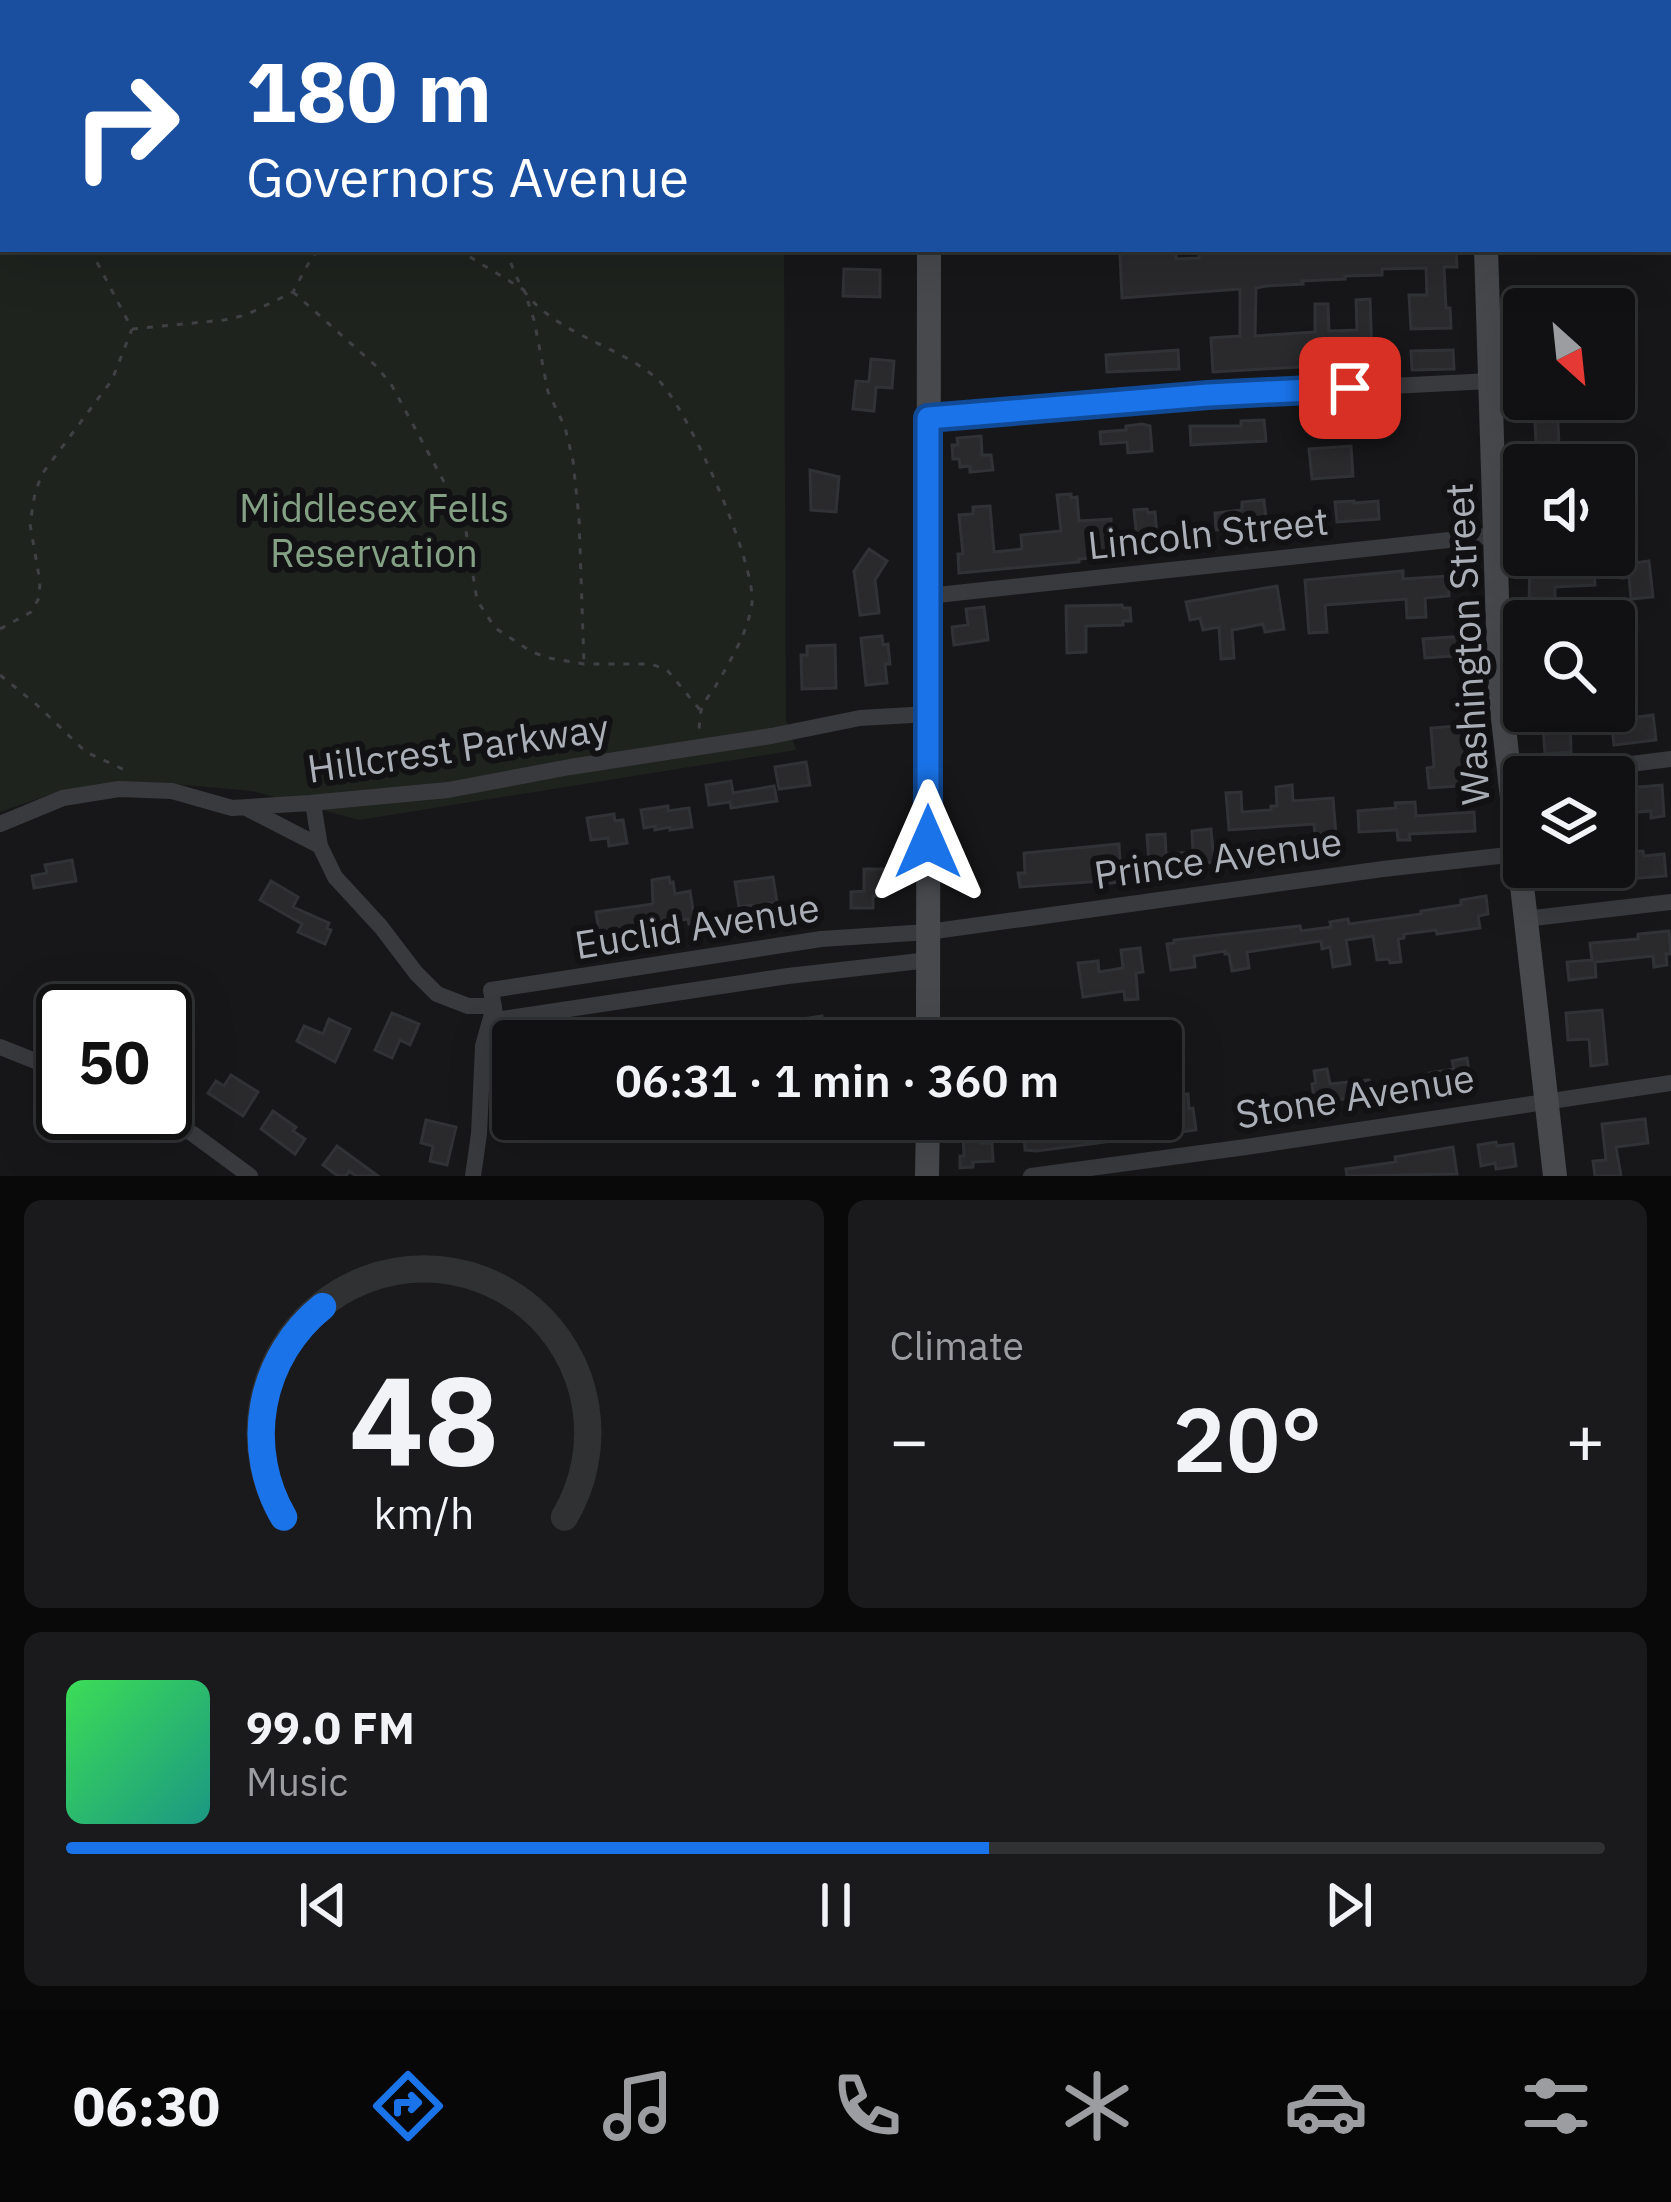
<!DOCTYPE html>
<html lang="en">
<head>
<meta charset="utf-8">
<style>
  :root { --surface:#111113; --page:#1a1a1c; --text:#f1f3f6; --muted:#9c9da0; --line:#303133; --accent:#1a73e8 }
  body { margin:0; font-family:"IBM Plex Sans",sans-serif; background:var(--page); color:var(--text); height:100vh; display:flex; flex-direction:column; font-size:45px; white-space:nowrap }
  * { box-sizing:border-box; margin:0 }
  p { font-size:39px; color:var(--muted) }
  .icon { flex:none; width:66px; height:66px; fill:none; stroke:currentColor; stroke-width:2; stroke-linecap:round; stroke-linejoin:round }
  .map { position:relative; height:1176px; overflow:hidden }
  .drawer { display:flex; flex-direction:column; gap:24px; padding:24px; background:#09090a; flex:1 }
  .drawer>* { flex:none }
  .hud { position:absolute; left:0px; top:0px; width:1671px; height:252px; box-shadow:0 12px 48px #0002,0 0 0 3px var(--line); background:#1a4fa0; color:#fff; overflow:hidden }
  .needle { width:78px; rotate:153deg }
  .tools { position:absolute; left:1503px; top:288px; display:grid; gap:24px }
  .tools a { display:grid; place-items:center; width:132px; height:132px; border-radius:12px; background:var(--surface); box-shadow:0 12px 48px #0002,0 0 0 3px var(--line); font-size:60px }
  .speed { position:absolute; left:36px; top:984px; display:flex; gap:24px; font-size:60px; font-weight:700; text-align:center }
  .speed>* { display:grid; place-content:center; width:156px; height:156px; border-radius:50%; background:var(--surface); box-shadow:0 12px 48px #0002,0 0 0 3px var(--line); line-height:1 }
  .speed .limit { border:6px solid #111; border-radius:18px; background:#fff; color:#111 }
  .pin { position:absolute; display:grid; place-items:center; width:102px; height:102px; color:#fff; margin:-51px; border-radius:24px; box-shadow:0 6px 18px #0006 }
  .me { position:absolute; width:132px; margin:-66px; rotate:0deg; stroke-linejoin:round; filter:drop-shadow(0 0 9px #0008) }
  .turn { display:flex; align-items:center; gap:42px; height:252px; padding:0 48px; font-size:54px }
  .turn .icon { width:156px; height:156px; stroke-width:2.5 }
  .turn b { display:block; font-size:84px; line-height:102px }
  .big { font-size:90px; font-weight:600; line-height:1.1 }
  .drawer .card { flex:1; display:flex; flex-direction:column; justify-content:center; gap:18px; min-width:0; padding:0 42px; border-radius:18px; background:var(--page) }
  .drawer .dial { align-items:center; gap:0 }
  .dial svg { height:312px; overflow:visible; fill:none; stroke:var(--line); stroke-width:7; stroke-linecap:round; text-anchor:middle }
  .dial text { fill:var(--text); stroke:none }
  .song { display:flex; align-items:center; gap:36px }
  .cover { width:144px; height:144px; border-radius:18px; background:linear-gradient(135deg,hsl(130 70% 55%),hsl(170 70% 35%)) }
  .played { height:12px; border-radius:6px; background:linear-gradient(90deg,var(--accent) 60%,var(--line) 60%) }
  .keys { display:flex; justify-content:space-around; direction:ltr }
  .heat { display:flex; justify-content:space-between; align-items:center; font-size:66px; direction:ltr }
  .drawer .tiles { flex:1; display:grid; gap:24px; grid-template-columns:1fr 1fr }
  .card:last-child { grid-column:span 2 }
  .trip { position:absolute; left:492px; top:1020px; width:690px; height:120px; border-radius:12px; background:var(--surface); box-shadow:0 12px 48px #0002,0 0 0 3px var(--line); font-weight:600; line-height:120px; text-align:center }
  .tab-bar { display:flex; height:192px; justify-content:space-around; align-items:center; background:#070708; color:var(--muted) }
  .tab-bar .icon { width:84px; height:84px }
  .tab-bar .current { color:var(--accent) }
  .tab-bar b { font-size:54px; color:var(--text) }
  .map>svg:first-child { display:block }
  .green { fill:#1e231e }
  .building { fill:#2a2a2d; stroke:#313235; stroke-width:3 }
  .lines { fill:none; stroke-linecap:round; stroke-linejoin:round }
  .path { stroke:#3f4144; stroke-width:3; stroke-dasharray:6 9; stroke-linecap:butt }
  .street { stroke:#393a3e; stroke-width:16 }
  .secondary { stroke:#47494d; stroke-width:24 }
  .route-casing { stroke:#114b97; stroke-width:30 }
  .route { stroke:#1a73e8; stroke-width:21 }
  .labels { text-anchor:middle; stroke-width:12; stroke-linejoin:round; paint-order:stroke }
  .park-label { font-size:39px; fill:#84a085; stroke:#121214 }
  .street-label { font-size:39px; fill:#abafb7; stroke:#121214 }
</style>
</head>
<body>
<div class="map">
<svg width="1671" height="1176" viewBox="0 0 1671 1176">
  <rect width="100%" height="100%" fill="#171719"/>
  <!-- green -->
  <path class="green" d="M 0,0 L 761,0 L 763,3 L 3,3 L 3,249 L 784,249 L 786,720 L 796,750 L 359,820 L 252,791 L 151,782 L 55,793 L 0,812 Z"/>
  <!-- building -->
  <path class="building" d="M 1199,249 L 1456,249 L 1457,267 L 1444,267 L 1446,308 L 1450,308 L 1451,328 L 1411,329 L 1409,295 L 1427,295 L 1426,268 L 1382,269 L 1382,275 L 1345,276 L 1345,279 L 1302,281 L 1303,284 L 1266,286 L 1256,288 L 1255,336 L 1315,332 L 1315,304 L 1328,304 L 1329,331 L 1357,330 L 1356,300 L 1370,299 L 1372,358 L 1349,359 L 1349,364 L 1213,372 L 1211,338 L 1240,336 L 1240,289 L 1122,298 L 1120,254 L 1176,251 L 1176,259 L 1199,258 Z
    M 844,269 L 880,270 L 880,297 L 843,296 Z
    M 1178,350 L 1179,369 L 1107,372 L 1106,355 Z
    M 1453,350 L 1454,369 L 1412,370 L 1411,351 Z
    M 871,359 L 894,361 L 892,388 L 876,387 L 874,411 L 853,409 L 856,381 L 869,382 Z
    M 1557,401 L 1559,445 L 1565,445 L 1565,464 L 1550,465 L 1550,461 L 1537,461 L 1534,405 Z
    M 1264,420 L 1266,441 L 1191,445 L 1190,426 L 1241,426 L 1241,421 Z
    M 1142,424 L 1150,426 L 1152,451 L 1128,453 L 1127,442 L 1101,444 L 1100,432 L 1126,430 L 1126,426 Z
    M 981,436 L 982,455 L 991,455 L 993,470 L 970,472 L 970,466 L 960,467 L 959,459 L 953,459 L 952,445 L 958,445 L 957,438 Z
    M 1351,446 L 1353,476 L 1312,479 L 1309,449 Z
    M 810,470 L 839,477 L 836,512 L 811,510 Z
    M 1071,494 L 1071,498 L 1077,497 L 1079,521 L 1111,519 L 1111,551 L 1106,552 L 1106,557 L 1079,559 L 1079,562 L 959,573 L 958,554 L 963,554 L 959,515 L 973,514 L 973,507 L 990,506 L 994,552 L 1022,549 L 1021,535 L 1061,531 L 1057,495 Z
    M 1264,500 L 1267,527 L 1262,527 L 1262,532 L 1246,533 L 1245,528 L 1216,530 L 1215,513 L 1242,510 L 1242,502 Z
    M 1354,501 L 1354,503 L 1378,501 L 1379,519 L 1337,522 L 1335,502 Z
    M 1147,509 L 1148,513 L 1155,512 L 1158,549 L 1138,550 L 1134,510 Z
    M 869,549 L 887,561 L 875,580 L 879,613 L 860,615 L 854,571 Z
    M 1530,555 L 1586,555 L 1586,571 L 1594,570 L 1595,585 L 1555,587 L 1555,611 L 1543,611 L 1543,607 L 1529,607 Z
    M 1649,561 L 1653,597 L 1631,599 L 1629,577 L 1622,578 L 1620,565 Z
    M 1403,571 L 1403,579 L 1448,576 L 1449,596 L 1425,598 L 1426,617 L 1407,618 L 1406,599 L 1325,605 L 1327,632 L 1309,633 L 1305,580 Z
    M 1277,586 L 1284,629 L 1265,632 L 1263,624 L 1232,630 L 1234,658 L 1221,659 L 1219,627 L 1203,630 L 1200,618 L 1190,620 L 1186,602 Z
    M 1122,605 L 1123,608 L 1130,608 L 1131,621 L 1123,621 L 1123,625 L 1086,626 L 1086,652 L 1067,653 L 1066,606 Z
    M 984,607 L 988,640 L 954,645 L 952,627 L 968,625 L 966,609 Z
    M 882,636 L 883,645 L 888,644 L 890,664 L 885,664 L 887,683 L 866,685 L 861,638 Z
    M 1465,636 L 1466,655 L 1425,658 L 1423,639 Z
    M 835,645 L 836,688 L 802,689 L 801,655 L 807,655 L 807,646 Z
    M 1628,700 L 1630,718 L 1653,715 L 1656,740 L 1614,745 L 1610,711 L 1614,711 L 1614,702 Z
    M 1542,711 L 1570,711 L 1571,752 L 1545,754 Z
    M 1468,725 L 1473,785 L 1429,788 L 1427,768 L 1434,767 L 1431,728 Z
    M 806,762 L 810,785 L 779,789 L 775,767 Z
    M 731,781 L 733,793 L 774,786 L 777,801 L 731,808 L 730,802 L 709,805 L 706,785 Z
    M 1292,785 L 1293,801 L 1333,798 L 1337,847 L 1324,848 L 1323,834 L 1315,835 L 1314,824 L 1229,830 L 1226,793 L 1241,792 L 1242,812 L 1271,810 L 1271,806 L 1277,806 L 1276,787 Z
    M 1662,785 L 1664,816 L 1651,818 L 1651,811 L 1614,814 L 1614,789 Z
    M 1415,802 L 1416,816 L 1474,812 L 1475,831 L 1409,834 L 1410,840 L 1398,840 L 1397,830 L 1359,832 L 1358,811 L 1396,808 L 1395,803 Z
    M 668,806 L 668,811 L 689,808 L 692,827 L 670,830 L 670,827 L 655,830 L 655,826 L 644,828 L 641,810 Z
    M 614,814 L 615,821 L 623,820 L 627,843 L 609,846 L 608,838 L 591,840 L 587,818 Z
    M 1211,829 L 1214,862 L 1172,865 L 1173,873 L 1154,875 L 1153,864 L 1149,864 L 1147,835 L 1165,834 L 1166,854 L 1193,852 L 1192,831 Z
    M 1119,844 L 1121,882 L 1103,884 L 1102,881 L 1020,887 L 1018,873 L 1025,873 L 1024,853 Z
    M 1643,851 L 1644,856 L 1664,854 L 1666,876 L 1629,879 L 1627,858 L 1631,857 L 1631,852 Z
    M 72,860 L 76,881 L 34,888 L 32,876 L 47,873 L 45,865 Z
    M 864,869 L 886,869 L 886,896 L 873,896 L 873,908 L 851,908 L 851,892 L 864,891 Z
    M 669,877 L 670,883 L 673,882 L 675,894 L 690,891 L 693,911 L 705,909 L 707,921 L 689,924 L 688,919 L 599,932 L 596,912 L 653,904 L 652,880 Z
    M 773,877 L 777,902 L 765,904 L 766,911 L 753,913 L 752,905 L 739,907 L 735,882 Z
    M 271,881 L 298,897 L 293,907 L 329,923 L 327,928 L 331,930 L 325,944 L 298,932 L 302,924 L 260,900 Z
    M 1486,896 L 1488,914 L 1478,916 L 1480,928 L 1437,934 L 1436,930 L 1404,934 L 1404,938 L 1398,939 L 1401,962 L 1390,963 L 1389,959 L 1377,960 L 1373,936 L 1346,940 L 1350,964 L 1333,967 L 1330,947 L 1322,949 L 1321,941 L 1247,952 L 1249,968 L 1232,971 L 1229,954 L 1225,954 L 1225,951 L 1194,956 L 1195,967 L 1171,970 L 1167,944 L 1174,943 L 1174,940 L 1300,926 L 1301,931 L 1331,927 L 1330,922 L 1348,919 L 1349,924 L 1421,914 L 1421,911 L 1461,905 L 1461,900 Z
    M 1669,931 L 1671,954 L 1666,954 L 1667,965 L 1654,967 L 1653,956 L 1595,962 L 1596,977 L 1569,980 L 1567,962 L 1592,960 L 1590,943 L 1638,939 L 1638,934 Z
    M 1140,948 L 1143,972 L 1136,973 L 1138,999 L 1125,1000 L 1124,991 L 1083,997 L 1078,963 L 1098,961 L 1099,972 L 1123,968 L 1121,950 Z
    M 1602,1010 L 1607,1064 L 1591,1066 L 1589,1039 L 1568,1040 L 1566,1013 Z
    M 392,1013 L 419,1024 L 410,1045 L 400,1040 L 392,1058 L 375,1050 Z
    M 822,1016 L 824,1034 L 780,1041 L 742,1041 L 741,1034 L 797,1026 L 796,1020 Z
    M 329,1019 L 350,1029 L 335,1062 L 297,1041 L 304,1026 L 323,1034 Z
    M 1467,1058 L 1472,1093 L 1451,1096 L 1450,1092 L 1444,1093 L 1443,1088 L 1432,1089 L 1430,1073 L 1454,1069 L 1452,1061 Z
    M 1327,1069 L 1330,1084 L 1369,1080 L 1372,1095 L 1336,1100 L 1338,1112 L 1321,1114 L 1320,1106 L 1315,1107 L 1312,1084 L 1316,1083 L 1314,1071 Z
    M 231,1075 L 258,1092 L 243,1116 L 208,1093 L 216,1081 L 224,1086 Z
    M 1188,1094 L 1189,1109 L 1193,1108 L 1196,1130 L 1037,1151 L 1025,1150 L 1024,1125 L 1047,1124 L 1047,1127 L 1103,1119 L 1161,1119 L 1161,1097 Z
    M 273,1111 L 296,1127 L 293,1131 L 305,1139 L 295,1154 L 261,1129 Z
    M 1645,1119 L 1648,1143 L 1616,1147 L 1621,1176 L 1595,1176 L 1593,1161 L 1606,1160 L 1602,1124 Z
    M 426,1120 L 456,1127 L 447,1165 L 430,1161 L 433,1146 L 421,1143 Z
    M 979,1133 L 980,1143 L 992,1143 L 993,1161 L 973,1162 L 973,1167 L 960,1168 L 960,1156 L 964,1156 L 963,1134 Z
    M 1496,1142 L 1497,1146 L 1513,1144 L 1516,1166 L 1496,1169 L 1495,1163 L 1481,1166 L 1478,1145 Z
    M 337,1146 L 378,1176 L 356,1176 L 349,1171 L 346,1176 L 338,1176 L 323,1165 Z
    M 1453,1147 L 1457,1174 L 1347,1176 L 1346,1169 L 1396,1162 L 1395,1157 Z"/>
  <g class="lines">
    <!-- path -->
    <path class="path" d="M 184,0 L 188,3
      M 400,0 L 403,3
      M 440,0 L 441,3
      M 612,3 L 613,0
      M 0,177 L 3,178
      M 90,249 L 131,327
      M 457,249 L 524,290 L 534,320 L 548,392 L 565,427 L 573,461 L 579,518 L 584,664
      M 505,249 C 511,262 516,279 524,291 C 556,334 615,344 655,377 C 686,402 756,563 752,603 C 748,633 730,661 715,687 C 710,694 703,703 701,711 C 699,717 700,723 699,729
      M 293,292 L 375,365 L 391,384 L 449,491 L 466,531 L 477,600 L 495,628 L 532,652 L 549,658 L 584,664 L 651,664 L 667,670 L 701,711
      M 132,329 L 224,320 L 246,315 L 293,292 L 313,255 L 327,249
      M 0,629 L 31,612 L 39,598 L 40,582 L 30,524 L 35,493 L 42,474 L 112,380 L 132,329
      M 0,675 L 37,705 L 86,752 L 127,771"/>
    <!-- street -->
    <path class="street" d="M 928,418 L 1208,395 L 1491,381
      M 928,596 L 1495,535
      M 1527,777 L 1671,759
      M 313,803 L 320,846 L 335,877 L 381,927 L 416,973 L 437,994 L 468,1006 L 494,1006
      M 246,808 L 320,846
      M 0,824 L 63,798 L 119,789 L 172,791 L 232,808 L 310,803 L 448,790 L 570,767 L 771,736 L 860,718 L 929,714
      M 1525,919 L 1671,902
      M 929,960 L 788,976 L 496,1020 L 491,990 L 821,939 L 928,932 L 1383,869 L 1517,854
      M 0,1047 L 63,1072
      M 158,1113 L 193,1134 L 250,1176
      M 473,1176 L 479,1134 L 483,1046 L 494,1007
      M 1031,1176 L 1246,1147 L 1671,1083"/>
    <!-- secondary -->
    <path class="secondary" d="M 930,0 L 930,3
      M 1478,0 L 1478,3
      M 1668,184 L 1671,184
      M 1486,249 L 1500,692 L 1555,1176
      M 928,1041 L 929,249
      M 927,1176 L 928,1119"/>
  </g>
  <g class="lines">
    <defs>
      <path id="route" d="M 928,842 L 928,418 L 1208,395 L 1350,388"/>
    </defs>
    <!-- route casing -->
    <use href="#route" class="route-casing"/>
    <!-- route -->
    <use href="#route" class="route"/>
  </g>
  <g class="labels">
    <!-- park labels -->
    <g class="park-label">
      <text x="374" y="522">Middlesex Fells<tspan x="374" dy="45">Reservation</tspan></text>
    </g>
    <!-- street labels -->
    <g class="street-label">
      <text transform="translate(1208 533) rotate(-6)" y="14">Lincoln Street</text>
      <text transform="translate(1467 644) rotate(-93)" y="14">Washington Street</text>
      <text transform="translate(458 748) rotate(-8)" y="14">Hillcrest Parkway</text>
      <text transform="translate(1218 858) rotate(-8)" y="14">Prince Avenue</text>
      <text transform="translate(697 926) rotate(-9)" y="14">Euclid Avenue</text>
      <text transform="translate(1355 1096) rotate(-9)" y="14">Stone Avenue</text>
    </g>
  </g>
</svg>
<div class="tools">
<a><svg class="needle" viewBox="-14 -14 28 28"><path d="M0-13l5 13h-10z" fill="#e53935"/><path d="M0 13l5-13h-10z" fill="#9c9da0"/></svg></a>
<a><svg class="icon" aria-label="sound" viewBox="0 0 24 24"><path d="M4 9h4l5-4v14l-5-4H4zM17 9q2 3 0 6"/></svg></a>
<a><svg class="icon" aria-label="search" viewBox="0 0 24 24"><circle cx="10" cy="10" r="6"/><path d="M15 15l6 6"/></svg></a>
<a><svg class="icon" aria-label="layers" viewBox="0 0 24 24"><path d="M12 4l9 5-9 5-9-5zM3 14l9 5 9-5"/></svg></a>
</div>
<div class="speed"><div class="limit">50</div></div>
<div class="pin" style="left:1350px;top:388px;background:#d93025"><svg class="icon" aria-label="arrive" viewBox="0 0 24 24"><path d="M6 21V4h12l-3 4 3 4H6"/></svg></div>
<svg class="me" style="left:928px;top:842px" viewBox="-20 -20 40 40"><path d="M0-17L14 15 0 8-14 15z" fill="#1a73e8" stroke="#fff" stroke-width="4"/></svg>
<div class="trip">06:31 · 1 min · 360 m</div>
<div class="hud">
<div class="turn"><svg class="icon" aria-label="right" viewBox="0 0 24 24"><path d="M7 20v-9h11M14 6l5 5-5 5"/></svg><div><b>180 m</b>Governors Avenue</div></div>
</div>
</div>
<section class="drawer">
<div class="tiles">
<div class="card dial"><svg viewBox="0 0 100 80">
<path d="M14 69A42 42 0 1 1 86 69"/>
<path d="M14 69A42 42 0 0 1 24 15" stroke="#1a73e8"/>
<text x="50" y="56" font-size="32" font-weight="700">48</text>
<text x="50" y="72" font-size="11">km/h</text>
</svg></div>
<div class="card"><p>Climate</p>
<div class="heat"><a>−</a><b class="big">20°</b><a>+</a></div>
</div>
<div class="card">
<div class="song"><i class="cover"></i><div><b>99.0 FM</b><p>Music</p></div></div>
<div class="played"></div>
<div class="keys"><svg class="icon" aria-label="previous" viewBox="0 0 24 24"><path d="M18 5L8 12l10 7zM5 5v14"/></svg><svg class="icon" aria-label="pause" viewBox="0 0 24 24"><path d="M8 5v14M16 5v14"/></svg><svg class="icon" aria-label="next" viewBox="0 0 24 24"><path d="M6 5l10 7-10 7zM19 5v14"/></svg></div>
</div>
</div>
</section>
<nav class="tab-bar">
<b>06:30</b>
<svg class="icon current" aria-label="directions" viewBox="0 0 24 24"><path d="M12 3l9 9-9 9-9-9zM9 14v-3h6M13 9l2 2-2 2"/></svg>
<svg class="icon" aria-label="music" viewBox="0 0 24 24"><path d="M9 18V5l10-2v13"/><circle cx="6" cy="18" r="3"/><circle cx="16" cy="16" r="3"/></svg>
<svg class="icon" aria-label="phone" viewBox="0 0 24 24"><path d="M5 4h4l2 5-3 2q2 4 5 5l2-3 5 2v4C11 20 4 13 5 4z"/></svg>
<svg class="icon" aria-label="climate" viewBox="0 0 24 24"><path d="M12 3v18M4 7l16 10M4 17L20 7"/></svg>
<svg class="icon" aria-label="car" viewBox="0 0 24 24"><path d="M5 17H2v-5l4-1 3-4h7l3 4 3 1v5h-3M9 17h6M6 11h13"/><circle cx="7" cy="17" r="2"/><circle cx="17" cy="17" r="2"/></svg>
<svg class="icon" aria-label="filters" viewBox="0 0 24 24"><path d="M4 7h16M4 17h16"/><circle cx="9" cy="7" r="2"/><circle cx="15" cy="17" r="2"/></svg>
</nav>
</body>
</html>
